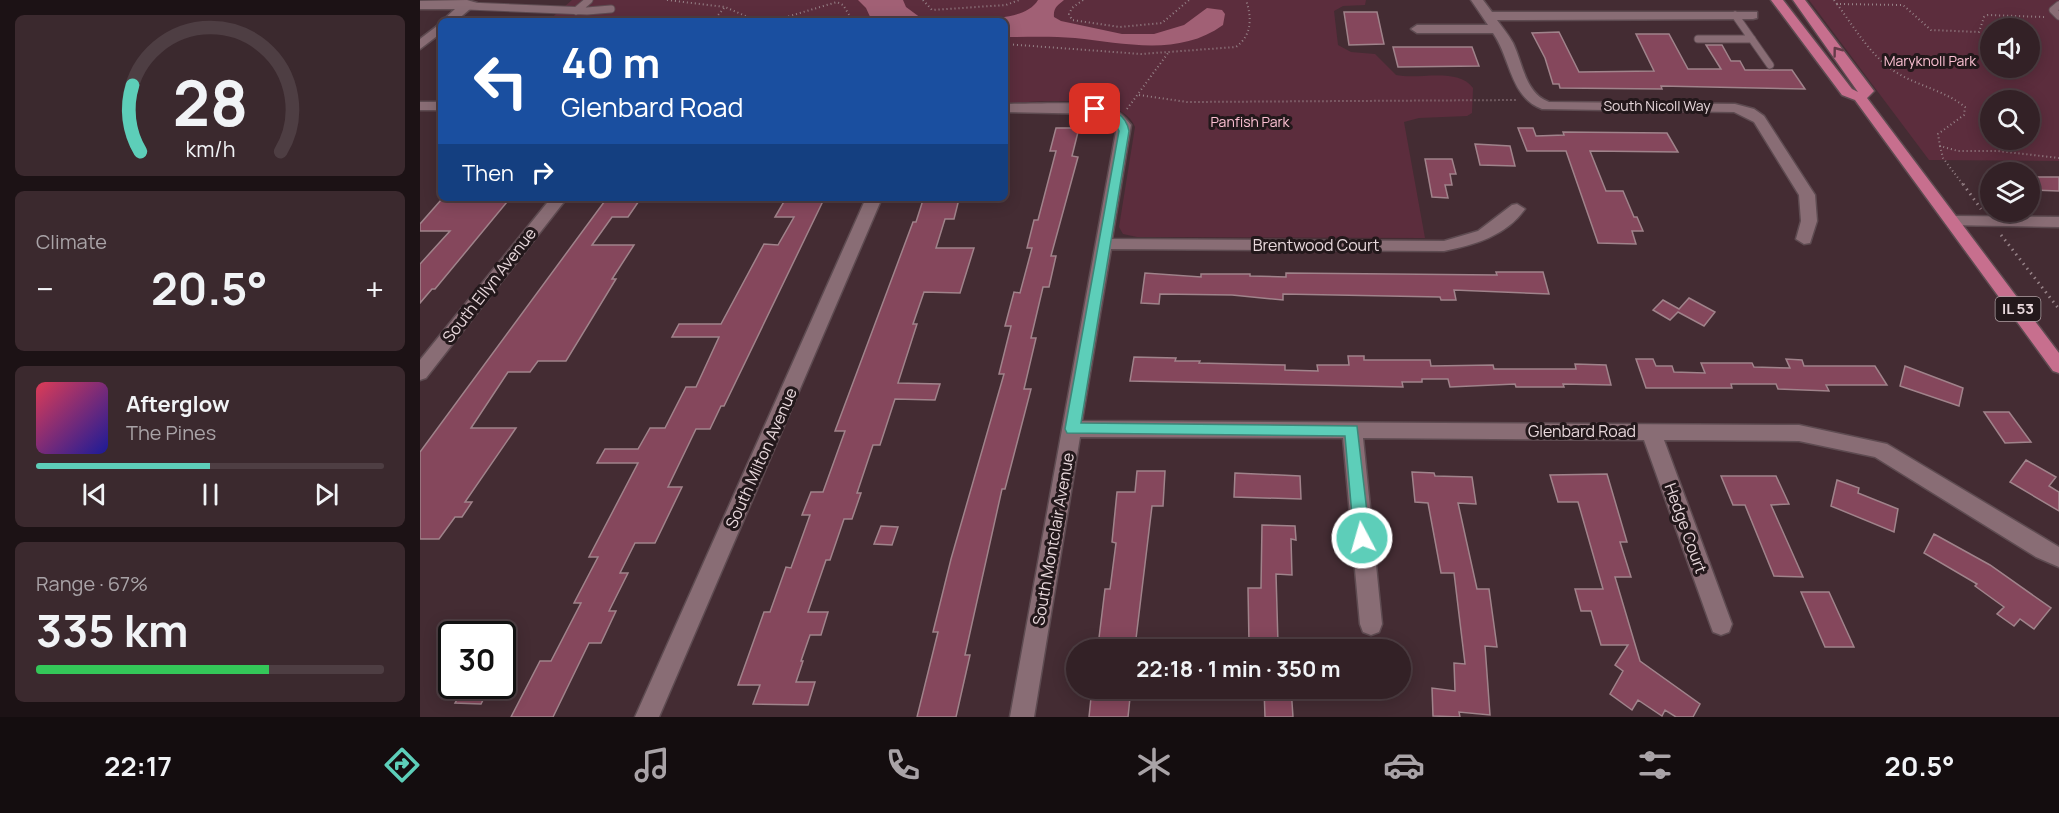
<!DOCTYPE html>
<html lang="en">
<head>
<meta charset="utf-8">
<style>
  :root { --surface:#332126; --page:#3b292e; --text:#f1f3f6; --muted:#a9a3a7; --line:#4e3e43; --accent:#5dceb9 }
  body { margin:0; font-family:Manrope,sans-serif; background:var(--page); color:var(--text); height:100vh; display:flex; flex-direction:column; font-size:22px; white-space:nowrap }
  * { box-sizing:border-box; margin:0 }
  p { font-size:20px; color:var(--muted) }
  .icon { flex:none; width:33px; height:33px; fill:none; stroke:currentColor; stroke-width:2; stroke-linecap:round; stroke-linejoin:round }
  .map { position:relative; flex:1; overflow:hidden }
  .drawer { display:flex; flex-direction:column; gap:15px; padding:15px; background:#1c1215; width:420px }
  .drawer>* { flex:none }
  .hud { position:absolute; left:18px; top:18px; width:570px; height:183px; border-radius:9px; box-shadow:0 3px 15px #0003,0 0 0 2px var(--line); background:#1a4fa0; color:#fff; overflow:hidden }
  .fabs { position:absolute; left:1560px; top:18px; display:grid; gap:12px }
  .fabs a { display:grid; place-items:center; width:60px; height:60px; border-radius:50%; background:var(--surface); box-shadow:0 3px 15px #0003,0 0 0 2px var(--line); font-size:30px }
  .speed { position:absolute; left:18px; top:621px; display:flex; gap:12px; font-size:30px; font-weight:700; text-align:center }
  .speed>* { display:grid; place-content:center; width:78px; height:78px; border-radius:50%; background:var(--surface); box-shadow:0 3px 15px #0003,0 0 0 2px var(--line); line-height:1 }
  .speed .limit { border:3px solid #111; border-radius:9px; background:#fff; color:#111 }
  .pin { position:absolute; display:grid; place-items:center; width:51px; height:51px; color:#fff; margin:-26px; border-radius:12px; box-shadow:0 3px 9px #0006 }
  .me { position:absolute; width:66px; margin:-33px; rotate:354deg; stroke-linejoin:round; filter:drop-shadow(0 0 4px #0008) }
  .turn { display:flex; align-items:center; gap:21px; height:126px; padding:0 24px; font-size:27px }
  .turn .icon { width:78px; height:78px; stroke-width:2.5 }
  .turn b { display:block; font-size:42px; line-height:51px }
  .then { display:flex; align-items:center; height:57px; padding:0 24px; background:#0003; gap:12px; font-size:22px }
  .big { font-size:45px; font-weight:700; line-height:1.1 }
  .drawer .widget { flex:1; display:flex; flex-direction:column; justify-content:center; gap:9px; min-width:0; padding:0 21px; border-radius:9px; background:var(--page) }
  .drawer .dial { align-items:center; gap:0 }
  .dial svg { height:156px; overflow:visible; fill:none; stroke:var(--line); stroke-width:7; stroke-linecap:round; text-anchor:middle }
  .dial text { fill:var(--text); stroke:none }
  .song { display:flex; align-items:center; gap:18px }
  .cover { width:72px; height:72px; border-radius:9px; background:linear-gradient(135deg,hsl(350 70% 55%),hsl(240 70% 35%)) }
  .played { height:6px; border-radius:3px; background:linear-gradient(90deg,var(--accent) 50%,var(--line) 50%) }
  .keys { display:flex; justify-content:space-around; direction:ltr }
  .heat { display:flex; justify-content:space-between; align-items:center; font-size:33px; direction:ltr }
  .charge { height:9px; border-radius:4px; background:linear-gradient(90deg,#34c759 67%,var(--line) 0) }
  .trip { position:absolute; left:646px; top:639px; width:345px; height:60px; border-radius:30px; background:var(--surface); box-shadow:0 3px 15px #0003,0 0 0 2px var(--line); font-weight:700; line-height:60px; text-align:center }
  .menu { display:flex; height:96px; justify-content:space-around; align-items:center; background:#140d0f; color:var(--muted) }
  .menu .icon { width:42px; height:42px }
  .menu .on { color:var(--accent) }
  .menu b { font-size:27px; color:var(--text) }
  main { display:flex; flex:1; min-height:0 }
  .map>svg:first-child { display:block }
  .green { fill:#5c2d3d; fill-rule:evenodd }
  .water { fill:#a16075 }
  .building { fill:#85475c; stroke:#a0838b; stroke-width:1.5 }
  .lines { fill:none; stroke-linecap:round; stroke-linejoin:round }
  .lane-casing { stroke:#5e4b51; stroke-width:9 }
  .street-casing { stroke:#5e4b51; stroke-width:3 }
  .primary-casing { stroke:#5e4b51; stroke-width:3 }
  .path-far1 { stroke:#978388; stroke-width:2; stroke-dasharray:1 3; stroke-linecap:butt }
  .path { stroke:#978388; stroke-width:3; stroke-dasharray:1.5 4.5; stroke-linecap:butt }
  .lane { stroke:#896d75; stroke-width:7 }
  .street { fill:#896d75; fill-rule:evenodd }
  .primary { fill:#c76f8e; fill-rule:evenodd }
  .oneway { stroke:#653b49 }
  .route { fill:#5dceb9; stroke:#3c8678; stroke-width:1.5 }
  .labels { text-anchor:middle; stroke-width:6; stroke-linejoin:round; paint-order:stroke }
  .far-park-label { font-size:14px; fill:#fbc0d2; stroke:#23181b }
  .far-street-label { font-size:14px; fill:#e8d8dc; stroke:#23181b }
  .shield { fill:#23181b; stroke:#ad9ea2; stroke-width:1.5 }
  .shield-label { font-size:15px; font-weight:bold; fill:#e8d8dc }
  .street-label { font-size:16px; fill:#e8d8dc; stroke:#23181b }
</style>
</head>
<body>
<main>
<section class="drawer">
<div class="widget dial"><svg viewBox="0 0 100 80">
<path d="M14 69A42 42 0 1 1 86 69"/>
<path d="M14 69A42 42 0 0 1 10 35" stroke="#5dceb9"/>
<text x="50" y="56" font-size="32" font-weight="700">28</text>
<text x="50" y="72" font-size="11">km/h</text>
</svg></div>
<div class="widget"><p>Climate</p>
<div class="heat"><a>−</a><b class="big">20.5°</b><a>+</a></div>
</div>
<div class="widget">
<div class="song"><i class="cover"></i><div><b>Afterglow</b><p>The Pines</p></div></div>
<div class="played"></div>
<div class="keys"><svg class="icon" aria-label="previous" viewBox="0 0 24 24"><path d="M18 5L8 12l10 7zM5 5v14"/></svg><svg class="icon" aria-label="pause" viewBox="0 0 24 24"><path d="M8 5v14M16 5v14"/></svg><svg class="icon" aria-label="next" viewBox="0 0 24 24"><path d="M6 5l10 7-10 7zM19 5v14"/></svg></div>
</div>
<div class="widget"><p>Range · 67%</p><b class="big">335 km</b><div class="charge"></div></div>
</section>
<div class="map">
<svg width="1639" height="717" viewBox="0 0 1639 717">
  <rect width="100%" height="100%" fill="#442c33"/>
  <!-- green -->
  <path class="green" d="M 152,0 L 946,0 L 945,5 L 923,6 L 914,11 L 918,45 L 931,52 L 955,54 L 976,75 C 999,80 1038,67 1053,88 L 1052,113 L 1047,116 L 999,118 L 984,122 L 1005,238 L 717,237 L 703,234 L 699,227 L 715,127 C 701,91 617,103 585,103 L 585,21 L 128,21 Z
    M 1389,0 L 1639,0 L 1639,161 L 1509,160 ZM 1570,28 L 1610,28 L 1610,68 L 1570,68 ZM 1570,100 L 1610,100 L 1610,140 L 1570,140 Z"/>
  <!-- water -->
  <path class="water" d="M 438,0 L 483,0 L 486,7 L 505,21 L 452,21 L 446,8 Z
    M 618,0 L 644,0 C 638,5 633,8 634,17 L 641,21 L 702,34 L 734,34 L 764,25 L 787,8 L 802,10 L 805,14 L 803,25 C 759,57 704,43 655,38 C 632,36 608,37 585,37 L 585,21 L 524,21 C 550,16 603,25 618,0 Z"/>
  <!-- building -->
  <path class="building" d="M 924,12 L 957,12 L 964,44 L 929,45 Z
    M 1139,32 L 1159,72 L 1234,71 L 1216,34 L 1249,34 L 1268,69 L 1301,69 L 1286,45 L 1302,45 L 1311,61 L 1320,61 L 1325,70 L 1372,70 L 1385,89 L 1241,86 L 1242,89 L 1140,88 L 1139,84 L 1133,84 L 1125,58 L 1112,33 Z
    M 973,47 L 1052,47 L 1059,66 L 978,67 Z
    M 636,128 L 659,128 L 652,156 L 658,157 L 631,256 L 636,256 L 629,287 L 623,287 L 611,338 L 616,338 L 604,389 L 611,389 L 585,489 L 582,489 L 545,655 L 550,655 L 536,717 L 497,717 L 518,632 L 513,632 L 531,559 L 584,374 L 579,374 L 591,326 L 585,326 L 594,292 L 600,293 L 612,248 L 607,248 L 614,220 L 618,220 L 636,151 L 630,151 Z
    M 1098,128 L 1113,128 L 1116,136 L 1144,135 L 1143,132 L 1247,133 L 1258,152 L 1170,151 L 1186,191 L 1203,191 L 1214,217 L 1217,217 L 1223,231 L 1212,231 L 1216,244 L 1178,243 L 1146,151 L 1107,151 Z
    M 1055,144 L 1090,146 L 1095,166 L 1060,165 Z
    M 1005,159 L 1032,159 L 1036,174 L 1030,174 L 1032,185 L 1025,185 L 1028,198 L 1012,197 Z
    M 1610,177 L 1639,177 L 1639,191 L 1610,190 Z
    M 187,198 L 221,198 L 208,217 L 192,217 L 172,245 L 214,245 L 192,279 L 196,279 L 146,361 L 118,361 L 110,372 L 88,372 L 51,428 L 96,428 L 45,502 L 52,502 L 42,517 L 35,517 L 19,539 L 0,539 L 0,452 Z
    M 366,198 L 404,199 L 304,406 L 301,406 L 290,429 L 276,429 L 248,487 L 262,487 L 235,543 L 215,543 L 200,573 L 208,573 L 189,611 L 196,611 L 181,643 L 169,643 L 133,717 L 91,717 L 120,661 L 131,661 L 161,603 L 154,603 L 178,557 L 169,557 L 218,463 L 177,463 L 185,449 L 218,449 L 230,428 L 245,428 L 266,387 L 276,387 L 299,337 L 252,337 L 259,324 L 301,324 L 344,244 L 358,245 L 374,217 L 355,217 Z
    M 539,199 L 534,219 L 525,219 L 516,248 L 554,248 L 540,293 L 504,292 L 493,324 L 497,324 L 478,383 L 520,384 L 515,400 L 475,399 L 460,445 L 453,445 L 437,493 L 441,493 L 432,519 L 424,519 L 410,560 L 406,560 L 388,612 L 408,612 L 401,635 L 390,635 L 381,661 L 383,661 L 376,682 L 395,682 L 388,705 L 333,704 L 340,685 L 318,685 L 344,612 L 350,612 L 366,567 L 371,568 L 390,515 L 382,515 L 391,492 L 403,492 L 425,431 L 415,431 L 493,222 L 496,222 L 503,200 Z
    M 21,200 L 87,202 L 15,289 L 12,289 L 0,303 L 0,264 L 30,231 L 0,231 L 0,224 Z
    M 1076,272 L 1123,272 L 1129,294 L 1034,290 L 1036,300 L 1021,300 L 1020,297 L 863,294 L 863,300 L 812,295 L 740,294 L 739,304 L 721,303 L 725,273 L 781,277 L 781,274 L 830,274 L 830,276 L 866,277 L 866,273 L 1077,275 Z
    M 1269,298 L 1295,312 L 1284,326 L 1258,312 L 1250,320 L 1233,310 L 1243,300 L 1259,309 Z
    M 928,356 L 944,356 L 944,360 L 1010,360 L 1011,366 L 1073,365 L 1074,369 L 1156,369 L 1155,364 L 1186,365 L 1191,385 L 1143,384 L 1144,387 L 1096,387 L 1095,384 L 1030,387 L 1028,379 L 1002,379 L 1002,382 L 982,382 L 983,387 L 710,381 L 714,357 L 756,358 L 755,361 L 780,361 L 779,363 L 865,365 L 865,370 L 898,371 L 897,365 L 929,365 Z
    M 1216,359 L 1233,359 L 1236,366 L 1252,366 L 1254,372 L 1285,373 L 1281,363 L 1332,363 L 1334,367 L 1370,368 L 1366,359 L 1382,360 L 1384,366 L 1455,366 L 1467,385 L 1406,385 L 1409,391 L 1358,389 L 1356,384 L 1311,384 L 1312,388 L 1226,388 Z
    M 1485,366 L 1543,388 L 1539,406 L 1480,386 Z
    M 1564,412 L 1589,412 L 1611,442 L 1585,443 Z
    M 1606,460 L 1636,477 L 1629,486 L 1639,492 L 1639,511 L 1590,482 Z
    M 717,471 L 745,471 L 743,506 L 732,506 L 715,647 L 678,646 L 685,589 L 690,589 L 696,543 L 692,542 L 697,492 L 715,492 Z
    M 992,472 L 1014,473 L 1015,476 L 1052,477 L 1056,504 L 1038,503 L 1057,589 L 1069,589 L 1077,647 L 1065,646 L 1070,715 L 1039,712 L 1040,717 L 1013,716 L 1012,688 L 1035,691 L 1034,663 L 1045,664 L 1034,573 L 1021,573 L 1008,503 L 995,502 Z
    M 815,473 L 880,476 L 881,499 L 814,497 Z
    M 1187,474 L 1207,542 L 1200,542 L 1211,577 L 1195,577 L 1220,661 L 1280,704 L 1273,717 L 1256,717 L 1245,710 L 1242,716 L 1218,700 L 1212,710 L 1190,694 L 1203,671 L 1195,665 L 1208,645 L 1181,645 L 1171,611 L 1161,611 L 1155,589 L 1183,589 L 1158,502 L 1138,502 L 1130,475 Z
    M 1301,476 L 1356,476 L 1369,504 L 1351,505 L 1383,577 L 1354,576 L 1325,505 L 1313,505 Z
    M 1417,480 L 1439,488 L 1438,493 L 1478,509 L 1474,532 L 1411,506 Z
    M 842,525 L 875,526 L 876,540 L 871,539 L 872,575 L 856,574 L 858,643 L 829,643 L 828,588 L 841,588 Z
    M 461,526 L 478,527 L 472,545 L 454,544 Z
    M 1514,534 L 1570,565 L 1631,608 L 1614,629 L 1600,619 L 1594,626 L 1577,614 L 1584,607 L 1555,586 L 1557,584 L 1504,553 Z
    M 1381,592 L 1409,592 L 1434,647 L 1405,647 Z
    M 45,686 L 70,686 L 61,704 L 35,703 Z
    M 672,688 L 711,688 L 708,717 L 669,717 Z
    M 844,688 L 871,688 L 873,717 L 845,717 Z"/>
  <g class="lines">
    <defs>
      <path id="lane" d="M 1639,5 L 1633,10 L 1639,16
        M 48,6 L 167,11 L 191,9
        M 156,11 L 169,0
        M 1315,15 L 1350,65
        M 1278,39 L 1332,39"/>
      <path id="street" d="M 47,0 L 57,3 L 36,21 L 22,21 L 35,9 L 0,9 L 0,1 Z
        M 1051,0 L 1063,0 L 1072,12 L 1337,12 L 1337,18 L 1333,19 L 1077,20 C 1082,27 1088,34 1093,43 C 1103,64 1105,93 1129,102 L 1315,104 L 1334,109 L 1344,116 L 1395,195 L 1397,221 L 1390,243 L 1384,244 L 1376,239 L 1381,221 L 1379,195 L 1334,122 L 1314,112 L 1122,109 C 1090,97 1091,59 1073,33 L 997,33 L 991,29 L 997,25 L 1068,25 Z
        M 21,23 L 21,33 L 0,49 L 0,39 Z
        M 0,102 L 21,102 L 21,110 L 0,110 Z
        M 585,104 C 606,104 673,101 690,107 C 699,111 705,117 711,125 L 692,239 L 1024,241 L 1058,231 L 1092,205 L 1097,204 L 1105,209 C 1086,236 1054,245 1024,251 L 691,249 L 662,421 L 1379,425 L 1467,444 L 1639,547 L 1639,567 L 1616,557 L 1455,457 L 1379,441 L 1244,440 L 1312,624 L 1309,632 L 1301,635 L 1293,632 L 1290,624 L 1224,440 L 943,438 L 962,624 L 959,632 L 951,635 L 943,632 L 940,624 L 923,438 L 660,437 L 614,717 L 590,717 L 697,126 L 682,114 L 585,112 Z
        M 131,198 L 147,198 L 6,378 L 0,380 L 0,360 Z
        M 446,198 L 462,198 L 239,717 L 215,717 Z
        M 1534,216 L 1639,217 L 1639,227 L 1528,225 L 1526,221 L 1528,217 Z"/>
      <path id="primary" d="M 1351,0 L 1363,0 L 1432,89 L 1438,92 L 1373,0 L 1385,0 L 1454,91 L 1447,98 L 1639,353 L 1639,373 L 1633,371 L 1435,100 L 1422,95 Z"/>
    </defs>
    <!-- lane casing -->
    <use href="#lane" class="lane-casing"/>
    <!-- street casing -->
    <use href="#street" class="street-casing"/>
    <!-- primary casing -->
    <use href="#primary" class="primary-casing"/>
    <!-- path-far1 -->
    <path class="path-far1" d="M 247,0 L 305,7 L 337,21
      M 503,0 L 512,10 L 586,5 L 599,0
      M 663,0 L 652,8 L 649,14 L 652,20 L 700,27 L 742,23 L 769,0
      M 1414,0 L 1417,4 L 1483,5 L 1511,30 L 1559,32 L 1564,17 L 1568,15 L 1624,17
      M 1417,4 C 1434,27 1450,55 1474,71 C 1497,86 1524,90 1545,107 L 1544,115 L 1518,134 L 1520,146 L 1538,151 L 1578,151 L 1639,158
      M 293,21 L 305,7
      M 353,21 L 417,2 L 423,5 L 433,21
      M 585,44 L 721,54 L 816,47 C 832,35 832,18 826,0
      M 719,95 L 767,102 L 1097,100
      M 707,109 L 748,53
      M 1520,146 L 1523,158 L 1544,186"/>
    <!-- path -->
    <path class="path" d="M 1543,184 L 1561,209
      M 1581,235 L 1639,309"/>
    <!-- lane -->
    <use href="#lane" class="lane"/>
    <!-- street -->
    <use href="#street" class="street"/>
    <!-- primary -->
    <use href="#primary" class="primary"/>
  </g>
  <!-- one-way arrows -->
  <defs><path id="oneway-chevron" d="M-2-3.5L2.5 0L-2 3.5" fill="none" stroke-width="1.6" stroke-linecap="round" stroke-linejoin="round" transform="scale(1.5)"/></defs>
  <use class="oneway" href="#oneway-chevron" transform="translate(1417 51) rotate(-127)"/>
  <!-- route -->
  <path class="route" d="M 675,106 C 692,110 705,112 709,131 L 661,423 L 937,426 L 950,538 L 948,543 L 942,545 L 937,543 L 934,538 L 925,436 L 647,433 L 645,429 L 699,131 L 693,118 L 671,111 L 670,109 Z"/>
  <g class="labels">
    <!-- far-park labels -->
    <g class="far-park-label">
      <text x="1510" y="66">Maryknoll Park</text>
      <text x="830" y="127">Panfish Park</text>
    </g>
    <!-- far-street labels -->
    <g class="far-street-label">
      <text x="1237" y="111">South Nicoll Way</text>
    </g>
    <!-- shield labels -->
    <rect class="shield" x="1575.5" y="297" width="45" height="24" rx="4.5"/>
    <g class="shield-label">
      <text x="1598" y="314">IL 53</text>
    </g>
    <!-- street labels -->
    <g class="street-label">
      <text x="896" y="251">Brentwood Court</text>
      <text transform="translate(69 285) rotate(-52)" y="6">South Ellyn Avenue</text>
      <text x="1162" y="437">Glenbard Road</text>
      <text transform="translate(341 458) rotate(-66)" y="6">South Milton Avenue</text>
      <text transform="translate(1266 528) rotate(70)" y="6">Hedge Court</text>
      <text transform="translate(633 539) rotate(-80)" y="6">South Montclair Avenue</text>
    </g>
  </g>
</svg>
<div class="fabs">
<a><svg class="icon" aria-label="sound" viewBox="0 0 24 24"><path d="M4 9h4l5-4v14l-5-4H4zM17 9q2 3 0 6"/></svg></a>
<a><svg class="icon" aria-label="search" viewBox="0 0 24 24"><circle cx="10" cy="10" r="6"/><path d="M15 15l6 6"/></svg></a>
<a><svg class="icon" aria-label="layers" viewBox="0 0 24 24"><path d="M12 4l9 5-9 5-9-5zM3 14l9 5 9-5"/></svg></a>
</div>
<div class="speed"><div class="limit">30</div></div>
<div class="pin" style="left:675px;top:109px;background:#d93025"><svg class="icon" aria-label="arrive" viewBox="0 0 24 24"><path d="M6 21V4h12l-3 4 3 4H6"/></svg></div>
<svg class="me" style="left:942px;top:538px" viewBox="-20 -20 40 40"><circle r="17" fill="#5dceb9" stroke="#fff" stroke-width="3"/><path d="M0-11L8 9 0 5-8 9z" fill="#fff"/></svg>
<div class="trip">22:18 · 1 min · 350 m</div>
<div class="hud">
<div class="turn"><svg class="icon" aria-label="left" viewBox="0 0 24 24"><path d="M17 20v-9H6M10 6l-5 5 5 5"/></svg><div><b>40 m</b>Glenbard Road</div></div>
<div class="then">Then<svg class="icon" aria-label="right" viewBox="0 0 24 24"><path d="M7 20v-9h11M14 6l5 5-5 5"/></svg></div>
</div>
</div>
</main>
<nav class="menu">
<b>22:17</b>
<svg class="icon on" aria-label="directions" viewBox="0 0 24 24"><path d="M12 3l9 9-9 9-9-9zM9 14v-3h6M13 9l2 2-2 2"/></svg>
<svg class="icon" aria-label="music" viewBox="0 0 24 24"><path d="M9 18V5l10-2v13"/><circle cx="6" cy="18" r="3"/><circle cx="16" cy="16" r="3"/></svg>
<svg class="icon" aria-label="phone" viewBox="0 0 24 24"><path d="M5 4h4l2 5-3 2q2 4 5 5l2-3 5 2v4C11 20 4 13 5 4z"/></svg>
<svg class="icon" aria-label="climate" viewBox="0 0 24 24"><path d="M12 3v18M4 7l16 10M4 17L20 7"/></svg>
<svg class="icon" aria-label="car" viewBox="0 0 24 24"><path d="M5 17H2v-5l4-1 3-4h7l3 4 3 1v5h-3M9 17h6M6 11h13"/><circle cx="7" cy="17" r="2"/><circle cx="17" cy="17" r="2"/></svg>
<svg class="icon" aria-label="filters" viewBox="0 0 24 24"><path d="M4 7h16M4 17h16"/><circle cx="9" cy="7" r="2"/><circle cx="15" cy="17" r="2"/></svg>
<b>20.5°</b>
</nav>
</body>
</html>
